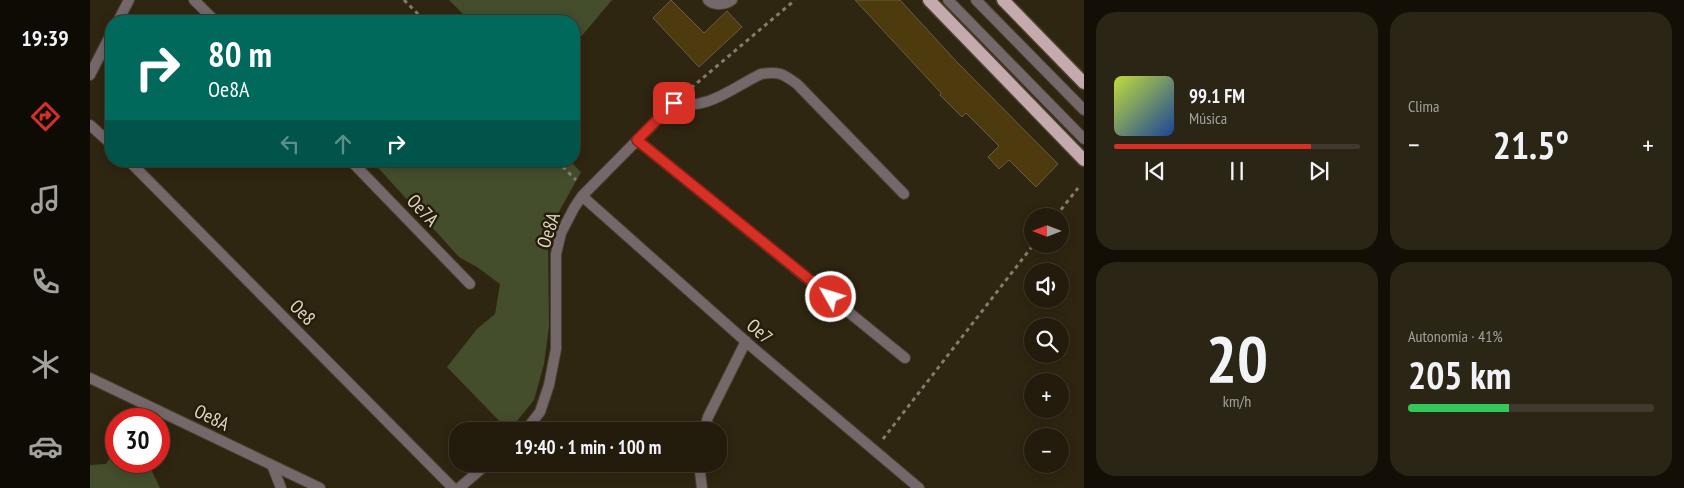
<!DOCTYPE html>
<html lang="es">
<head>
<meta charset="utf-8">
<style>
  :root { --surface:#231c0d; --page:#2b2516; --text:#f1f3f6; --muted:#a3a19d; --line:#403a2e; --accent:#d93025 }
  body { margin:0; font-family:"PT Sans Narrow",sans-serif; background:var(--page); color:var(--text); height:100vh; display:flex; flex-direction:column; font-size:19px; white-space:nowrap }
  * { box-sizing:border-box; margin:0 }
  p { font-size:16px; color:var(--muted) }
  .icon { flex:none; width:28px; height:28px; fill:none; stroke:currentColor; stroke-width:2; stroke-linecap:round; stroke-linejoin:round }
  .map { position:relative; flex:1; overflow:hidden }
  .drawer { display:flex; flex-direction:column; gap:12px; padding:12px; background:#130f07; width:600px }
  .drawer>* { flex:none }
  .banner { position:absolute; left:15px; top:15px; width:475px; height:152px; border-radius:20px; box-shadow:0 2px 12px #0003,0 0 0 1px var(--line); background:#00695c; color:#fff; overflow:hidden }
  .needle { width:32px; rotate:270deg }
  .buttons { position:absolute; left:934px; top:208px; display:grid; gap:10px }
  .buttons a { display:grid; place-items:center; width:45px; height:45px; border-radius:50%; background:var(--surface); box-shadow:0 2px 12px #0003,0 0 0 1px var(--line); font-size:25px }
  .speed { position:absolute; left:15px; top:408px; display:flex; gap:10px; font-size:25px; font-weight:700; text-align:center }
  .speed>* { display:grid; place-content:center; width:65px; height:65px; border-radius:50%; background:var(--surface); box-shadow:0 2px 12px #0003,0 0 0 1px var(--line); line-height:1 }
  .speed .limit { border:8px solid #d22; background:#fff; color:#111 }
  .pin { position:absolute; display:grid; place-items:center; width:42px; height:42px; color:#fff; margin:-21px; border-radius:10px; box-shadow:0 2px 8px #0006 }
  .me { position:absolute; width:55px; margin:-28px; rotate:309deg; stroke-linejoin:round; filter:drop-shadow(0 0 4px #0008) }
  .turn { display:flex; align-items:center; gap:18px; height:105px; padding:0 20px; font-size:22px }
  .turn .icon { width:65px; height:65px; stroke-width:2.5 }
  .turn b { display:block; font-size:35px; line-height:42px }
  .lanes { display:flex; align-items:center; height:48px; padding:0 20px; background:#0003; justify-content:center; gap:25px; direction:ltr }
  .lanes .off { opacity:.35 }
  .big { font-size:38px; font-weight:700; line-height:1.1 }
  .drawer .card { flex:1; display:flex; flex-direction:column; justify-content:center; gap:8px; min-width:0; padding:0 18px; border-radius:20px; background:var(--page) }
  .drawer .dial { align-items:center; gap:0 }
  .dial b { font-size:65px; line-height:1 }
  .song { display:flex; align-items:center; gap:15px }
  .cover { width:60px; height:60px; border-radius:8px; background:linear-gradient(135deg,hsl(70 70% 55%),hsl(220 70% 35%)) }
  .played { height:5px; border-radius:2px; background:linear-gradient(90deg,var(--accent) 80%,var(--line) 80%) }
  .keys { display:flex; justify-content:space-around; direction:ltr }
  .heat { display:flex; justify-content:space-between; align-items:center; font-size:28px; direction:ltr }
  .charge { height:8px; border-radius:4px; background:linear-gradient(90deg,#34c759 41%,var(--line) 0) }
  .drawer .tiles { flex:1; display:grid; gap:12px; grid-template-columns:repeat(2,1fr) }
  .trip { position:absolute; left:359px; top:422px; width:278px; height:50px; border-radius:20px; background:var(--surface); box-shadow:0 2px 12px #0003,0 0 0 1px var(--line); font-weight:700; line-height:50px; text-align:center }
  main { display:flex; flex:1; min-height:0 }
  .dock { display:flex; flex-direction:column; width:90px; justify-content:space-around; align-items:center; background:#0e0b05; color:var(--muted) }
  .dock .icon { width:35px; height:35px }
  .dock .selected { color:var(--accent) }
  .dock b { font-size:22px; color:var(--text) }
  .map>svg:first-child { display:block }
  .green { fill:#444e2d }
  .building { fill:#4e3b0d; stroke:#675c46 }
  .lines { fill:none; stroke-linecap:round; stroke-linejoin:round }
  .lane-casing { stroke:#4b422f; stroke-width:12 }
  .street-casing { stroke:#4b422f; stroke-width:12 }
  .primary-casing { stroke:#4b422f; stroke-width:15 }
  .path { stroke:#847c6b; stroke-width:3; stroke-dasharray:4 4; stroke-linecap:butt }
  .lane { stroke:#75686a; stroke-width:10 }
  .street { stroke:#75686a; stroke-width:10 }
  .primary { stroke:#c4a9ad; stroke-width:12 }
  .route-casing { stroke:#8d1f18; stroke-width:12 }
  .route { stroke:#d93025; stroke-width:9 }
  .labels { text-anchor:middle; stroke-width:5; stroke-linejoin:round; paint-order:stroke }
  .street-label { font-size:19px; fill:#ddd7ca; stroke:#261d08 }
</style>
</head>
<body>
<main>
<nav class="dock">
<b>19:39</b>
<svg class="icon selected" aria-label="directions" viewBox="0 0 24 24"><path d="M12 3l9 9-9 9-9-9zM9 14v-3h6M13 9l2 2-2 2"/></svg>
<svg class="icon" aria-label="music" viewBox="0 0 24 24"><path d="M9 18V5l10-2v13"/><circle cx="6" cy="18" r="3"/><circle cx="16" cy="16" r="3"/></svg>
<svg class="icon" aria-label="phone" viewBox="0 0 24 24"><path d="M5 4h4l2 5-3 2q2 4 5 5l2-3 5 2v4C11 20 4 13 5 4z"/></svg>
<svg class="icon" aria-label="climate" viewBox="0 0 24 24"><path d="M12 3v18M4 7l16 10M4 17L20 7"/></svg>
<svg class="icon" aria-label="car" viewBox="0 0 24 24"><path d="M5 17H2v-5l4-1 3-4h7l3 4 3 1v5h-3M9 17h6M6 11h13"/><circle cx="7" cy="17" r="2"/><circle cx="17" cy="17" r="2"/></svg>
</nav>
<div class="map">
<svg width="994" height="488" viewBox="0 0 994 488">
  <rect width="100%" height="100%" fill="#2f2611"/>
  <!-- green -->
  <path class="green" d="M 359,0 L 522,0 L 484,45 L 484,21 L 380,21 Z
    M 282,161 L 480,161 L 491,172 L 465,219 L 458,244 L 459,326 L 454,364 L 444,400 L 419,431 L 357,367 L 387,329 L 405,314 L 410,284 L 387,267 L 369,257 Z
    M 26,448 L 26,461 L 57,461 L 70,488 L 0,488 L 0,465 L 16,464 Z"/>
  <!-- building -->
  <path class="building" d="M 581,0 L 614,33 L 637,11 L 652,27 L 609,67 L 563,18 Z
    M 765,0 L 810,0 L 865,60 L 968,164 L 946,187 L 919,160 L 909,169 L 898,157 L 909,146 L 876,113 L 872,117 L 850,95 L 851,93 Z"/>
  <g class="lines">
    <defs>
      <path id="lane" d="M 618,0 C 624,6 636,5 642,0
        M 858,0 L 994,139
        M 886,0 L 994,110"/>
      <path id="street" d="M 104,0 L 125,21
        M 28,21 L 39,0
        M 0,75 L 21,34
        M 0,125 L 21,144
        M 547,140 L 815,358
        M 39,161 L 363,488
        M 261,161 L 380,284
        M 492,196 L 662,347 L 829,488
        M 0,378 L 230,488
        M 435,431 L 450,412 L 459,385 L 466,349 L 466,254 L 471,233 L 484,208 L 492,196 L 584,103 C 617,111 642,88 671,74 C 689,71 693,74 707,84 L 814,194
        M 614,431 L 618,417 L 656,341
        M 609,464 L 612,488
        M 182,465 L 191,488
        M 369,488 L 397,464"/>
      <path id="primary" d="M 839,0 L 994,160
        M 913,0 L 994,83"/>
    </defs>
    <!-- lane casing -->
    <use href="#lane" class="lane-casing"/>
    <!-- street casing -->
    <use href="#street" class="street-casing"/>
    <!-- primary casing -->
    <use href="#primary" class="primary-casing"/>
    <!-- path -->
    <path class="path" d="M 314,0 L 335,21
      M 601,88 L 705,0
      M 467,161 L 486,180
      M 966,216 L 988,188
      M 793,439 L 944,244"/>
    <!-- lane -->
    <use href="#lane" class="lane"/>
    <!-- street -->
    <use href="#street" class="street"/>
    <!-- primary -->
    <use href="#primary" class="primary"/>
  </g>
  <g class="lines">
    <defs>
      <path id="route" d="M 584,103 L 547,140 L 741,297"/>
    </defs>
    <!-- route casing -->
    <use href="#route" class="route-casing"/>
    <!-- route -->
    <use href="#route" class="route"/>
  </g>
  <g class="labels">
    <!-- street labels -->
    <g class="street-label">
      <text transform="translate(333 210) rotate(46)" y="7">Oe7A</text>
      <text transform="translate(458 230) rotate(-72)" y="7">Oe8A</text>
      <text transform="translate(213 312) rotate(45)" y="7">Oe8</text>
      <text transform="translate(670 331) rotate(41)" y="7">Oe7</text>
      <text transform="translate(122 417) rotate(26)" y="7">Oe8A</text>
    </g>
  </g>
</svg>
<div class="buttons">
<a><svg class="needle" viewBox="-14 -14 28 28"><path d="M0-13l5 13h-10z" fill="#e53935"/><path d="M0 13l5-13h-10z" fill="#a3a19d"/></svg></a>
<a><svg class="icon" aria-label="sound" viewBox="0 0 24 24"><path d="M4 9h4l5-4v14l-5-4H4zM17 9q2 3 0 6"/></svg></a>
<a><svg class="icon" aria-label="search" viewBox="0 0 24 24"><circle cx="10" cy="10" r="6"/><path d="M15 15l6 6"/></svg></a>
<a>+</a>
<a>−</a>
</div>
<div class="speed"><div class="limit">30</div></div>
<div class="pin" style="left:584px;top:103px;background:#d93025"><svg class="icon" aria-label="arrive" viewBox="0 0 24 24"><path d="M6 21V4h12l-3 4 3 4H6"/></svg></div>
<svg class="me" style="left:741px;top:297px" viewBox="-20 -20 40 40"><circle r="17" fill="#d93025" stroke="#fff" stroke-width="3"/><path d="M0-11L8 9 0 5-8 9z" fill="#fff"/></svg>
<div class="trip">19:40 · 1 min · 100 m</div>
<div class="banner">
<div class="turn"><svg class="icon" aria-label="right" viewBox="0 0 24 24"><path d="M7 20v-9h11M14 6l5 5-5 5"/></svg><div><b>80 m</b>Oe8A</div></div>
<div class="lanes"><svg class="icon off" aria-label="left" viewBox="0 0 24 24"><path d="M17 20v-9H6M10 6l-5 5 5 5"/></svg><svg class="icon off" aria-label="ahead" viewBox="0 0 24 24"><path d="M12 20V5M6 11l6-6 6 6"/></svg><svg class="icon" aria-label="right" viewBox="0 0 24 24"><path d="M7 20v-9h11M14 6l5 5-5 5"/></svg></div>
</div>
</div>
<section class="drawer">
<div class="tiles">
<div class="card">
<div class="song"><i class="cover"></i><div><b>99.1 FM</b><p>Música</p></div></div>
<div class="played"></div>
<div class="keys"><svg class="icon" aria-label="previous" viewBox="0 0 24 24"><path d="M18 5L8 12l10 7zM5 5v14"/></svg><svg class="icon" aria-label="pause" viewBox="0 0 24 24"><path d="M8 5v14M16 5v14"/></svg><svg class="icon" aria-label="next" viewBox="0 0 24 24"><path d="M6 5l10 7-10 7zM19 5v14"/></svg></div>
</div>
<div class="card"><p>Clima</p>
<div class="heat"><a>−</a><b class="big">21.5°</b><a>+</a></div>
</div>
<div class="card dial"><b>20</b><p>km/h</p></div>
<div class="card"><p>Autonomía · 41%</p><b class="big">205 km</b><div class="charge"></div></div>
</div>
</section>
</main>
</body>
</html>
